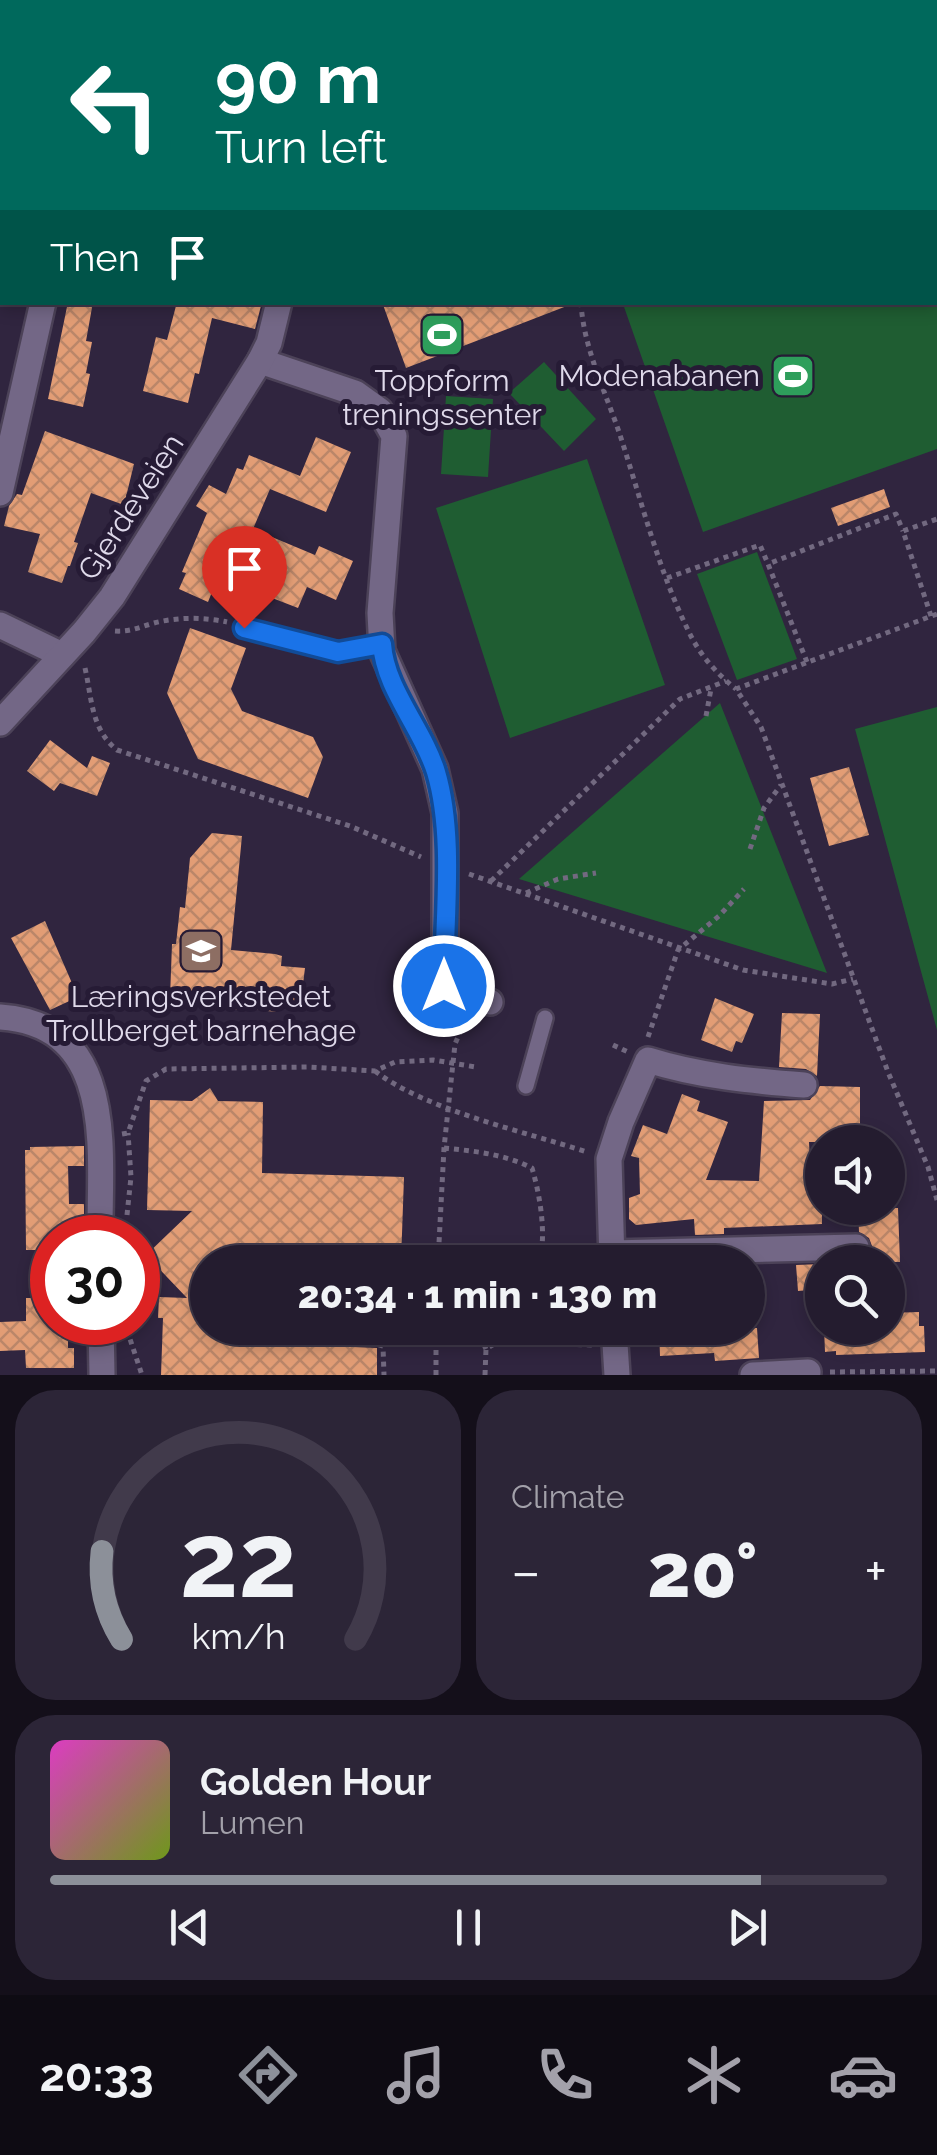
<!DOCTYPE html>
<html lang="en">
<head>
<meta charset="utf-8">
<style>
  :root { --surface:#241c2f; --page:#2c2537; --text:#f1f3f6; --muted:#a3a1aa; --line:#413a4b; --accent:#8c9099 }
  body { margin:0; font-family:Raleway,sans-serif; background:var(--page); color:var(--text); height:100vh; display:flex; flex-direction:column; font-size:38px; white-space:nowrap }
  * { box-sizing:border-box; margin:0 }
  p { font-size:32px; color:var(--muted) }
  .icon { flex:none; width:55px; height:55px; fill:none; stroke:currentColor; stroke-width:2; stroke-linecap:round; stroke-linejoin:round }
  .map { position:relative; height:1375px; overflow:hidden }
  .side { display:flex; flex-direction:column; gap:15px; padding:15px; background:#140f1a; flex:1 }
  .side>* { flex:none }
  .top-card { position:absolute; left:0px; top:0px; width:938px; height:305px; box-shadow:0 5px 15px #0003,0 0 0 2px var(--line); background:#00695c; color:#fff; overflow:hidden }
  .fabs { position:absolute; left:805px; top:1125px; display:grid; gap:20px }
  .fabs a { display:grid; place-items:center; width:100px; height:100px; border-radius:50%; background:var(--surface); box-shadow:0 5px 15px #0003,0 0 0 2px var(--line); font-size:50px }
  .speed { position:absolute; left:30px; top:1215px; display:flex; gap:20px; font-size:50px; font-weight:700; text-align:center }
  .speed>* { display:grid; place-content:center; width:130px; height:130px; border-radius:50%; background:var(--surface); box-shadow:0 5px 15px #0003,0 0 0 2px var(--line); line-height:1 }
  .speed .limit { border:15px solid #d22; background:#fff; color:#111 }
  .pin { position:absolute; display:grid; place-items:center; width:85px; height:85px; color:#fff; margin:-102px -42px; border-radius:50% 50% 50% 0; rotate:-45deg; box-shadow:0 0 10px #0007 }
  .pin .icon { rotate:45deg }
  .me { position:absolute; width:110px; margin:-55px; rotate:0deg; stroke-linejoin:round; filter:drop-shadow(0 0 8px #0008) }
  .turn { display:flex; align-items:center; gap:35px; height:210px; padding:0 50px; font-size:45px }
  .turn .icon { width:130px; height:130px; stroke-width:2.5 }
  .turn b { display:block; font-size:70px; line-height:85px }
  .then { display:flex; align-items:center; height:95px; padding:0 50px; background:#0003; gap:20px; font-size:38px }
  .big { font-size:75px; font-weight:800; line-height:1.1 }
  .side .widget { flex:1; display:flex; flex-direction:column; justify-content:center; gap:15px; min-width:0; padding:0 35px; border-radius:40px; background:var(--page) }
  .side .dial { align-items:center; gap:0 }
  .dial svg { height:260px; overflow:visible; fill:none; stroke:var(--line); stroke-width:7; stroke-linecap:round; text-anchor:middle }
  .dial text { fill:var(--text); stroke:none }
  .song { display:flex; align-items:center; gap:30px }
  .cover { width:120px; height:120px; border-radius:15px; background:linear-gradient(135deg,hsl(310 70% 55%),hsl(80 70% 35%)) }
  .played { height:10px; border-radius:5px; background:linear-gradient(90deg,var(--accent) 85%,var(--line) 85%) }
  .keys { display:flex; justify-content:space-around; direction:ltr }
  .heat { display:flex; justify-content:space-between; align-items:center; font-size:55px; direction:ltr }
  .side .tiles { flex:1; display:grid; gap:15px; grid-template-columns:1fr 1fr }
  .widget:last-child { grid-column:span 2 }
  .trip { position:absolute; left:190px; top:1245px; width:575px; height:100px; border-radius:50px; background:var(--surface); box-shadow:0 5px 15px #0003,0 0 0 2px var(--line); font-weight:800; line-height:100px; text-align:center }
  .tab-bar { display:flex; height:160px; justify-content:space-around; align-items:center; background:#0e0b13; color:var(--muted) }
  .tab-bar .icon { width:70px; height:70px }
  .tab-bar .selected { color:var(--accent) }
  .tab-bar b { font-size:45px; color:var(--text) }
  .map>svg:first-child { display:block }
  .grass { fill:#1f5d32 }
  .building { fill:url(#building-cross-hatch) }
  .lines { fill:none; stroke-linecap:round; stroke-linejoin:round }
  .service-casing { stroke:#4c4258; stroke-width:20 }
  .minor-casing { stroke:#4c4258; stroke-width:30 }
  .tertiary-casing { stroke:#4c4258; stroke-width:30 }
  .path { stroke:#726980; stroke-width:5; stroke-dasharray:5 5; stroke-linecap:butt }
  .service { stroke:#736786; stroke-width:15 }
  .minor { stroke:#736786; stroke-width:25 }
  .tertiary { stroke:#736786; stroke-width:25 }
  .route-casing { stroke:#114b97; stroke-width:25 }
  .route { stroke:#1a73e8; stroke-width:18 }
  .labels { text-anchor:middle; stroke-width:10; stroke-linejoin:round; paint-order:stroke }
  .poi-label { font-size:30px; fill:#dfd9ea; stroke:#261b35 }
  .street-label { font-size:30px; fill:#dfd9ea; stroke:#261b35 }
</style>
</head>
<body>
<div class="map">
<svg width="937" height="1375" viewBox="0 0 937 1375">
  <defs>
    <pattern id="building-cross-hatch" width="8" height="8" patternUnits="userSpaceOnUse" patternTransform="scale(2.5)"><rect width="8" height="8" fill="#e29d75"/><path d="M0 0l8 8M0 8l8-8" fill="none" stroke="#ba8669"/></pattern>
  </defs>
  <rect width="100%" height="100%" fill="#30253f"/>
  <!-- grass -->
  <path class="grass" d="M 937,193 L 937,449 L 703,532 L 623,304 L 935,302 Z
    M 544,362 L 596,419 L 564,451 L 509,393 Z
    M 446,396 L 493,399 L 488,477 L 441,474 Z
    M 587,459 L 665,685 L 510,738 L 436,508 Z
    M 757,552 L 797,659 L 737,680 L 697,574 Z
    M 720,703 L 827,973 L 519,879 Z
    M 937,707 L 937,1030 L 855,729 Z"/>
  <!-- building -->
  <path class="building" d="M 68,302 L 93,302 L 86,341 L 92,342 L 86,373 L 90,374 L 83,407 L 48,399 Z
    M 177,302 L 262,302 L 255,329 L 212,318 L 199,374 L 195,373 L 188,403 L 143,391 L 156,337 L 167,340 Z
    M 382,302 L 572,302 L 572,304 L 406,368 Z
    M 45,431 L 134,464 L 124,505 L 91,493 L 74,542 L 78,543 L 70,566 L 68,566 L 62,583 L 28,572 L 40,534 L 4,526 L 9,506 L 17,494 L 22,495 Z
    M 316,437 L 351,452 L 326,512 L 270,489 L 253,529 L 315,555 L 319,546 L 353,561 L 336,600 L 307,587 L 298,608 L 218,577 L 208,602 L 179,589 L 186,573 L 182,572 L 207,513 L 196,506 L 209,485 L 226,494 L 237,468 L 243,470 L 249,455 L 300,476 Z
    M 884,489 L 890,507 L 838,526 L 831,508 Z
    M 190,628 L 246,648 L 231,689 L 242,711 L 313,737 L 323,757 L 308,798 L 198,759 L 167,693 Z
    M 50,740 L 87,768 L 92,756 L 110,763 L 97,796 L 60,783 L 54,791 L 27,771 Z
    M 849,767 L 869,835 L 829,846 L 810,778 Z
    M 212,833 L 242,836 L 231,950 L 275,954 L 282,956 L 281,966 L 305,968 L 300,1008 L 277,1005 L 276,1012 L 239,1008 L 239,1010 L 170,998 L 172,944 L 176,944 L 180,907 L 185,908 L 190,858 Z
    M 45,921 L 78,997 L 50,1010 L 11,938 Z
    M 715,998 L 754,1014 L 742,1043 L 736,1041 L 732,1052 L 701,1040 Z
    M 782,1013 L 820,1014 L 817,1076 L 806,1069 L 779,1067 Z
    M 820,1086 L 860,1087 L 860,1142 L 809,1142 L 811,1185 L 822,1185 L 822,1224 L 724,1228 L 724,1234 L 695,1235 L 694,1219 L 636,1225 L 629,1219 L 629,1198 L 640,1194 L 639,1158 L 631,1156 L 643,1125 L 667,1134 L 682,1094 L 700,1101 L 697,1111 L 728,1122 L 706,1180 L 759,1181 L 764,1101 L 810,1100 Z
    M 210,1088 L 218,1101 L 263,1102 L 262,1173 L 404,1177 L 401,1262 L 208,1262 L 208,1328 L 258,1328 L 257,1343 L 377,1348 L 377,1375 L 161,1375 L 163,1318 L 158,1318 L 159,1297 L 187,1298 L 146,1255 L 192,1211 L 147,1210 L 150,1100 L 192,1101 Z
    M 84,1146 L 84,1166 L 68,1166 L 69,1204 L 84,1204 L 84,1230 L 69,1230 L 69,1238 L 52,1238 L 52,1250 L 26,1250 L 25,1150 L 30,1150 L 30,1147 Z
    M 858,1208 L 898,1208 L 900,1262 L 861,1262 L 870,1256 L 872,1246 L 869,1238 L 859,1232 Z
    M 822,1264 L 822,1289 L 798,1291 L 796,1265 Z
    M 26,1298 L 52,1298 L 52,1322 L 64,1322 L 64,1329 L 68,1329 L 68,1348 L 74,1348 L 74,1368 L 26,1368 L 25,1350 L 0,1351 L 0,1322 L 26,1321 Z
    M 919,1312 L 919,1326 L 924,1326 L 925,1352 L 836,1355 L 836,1351 L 825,1352 L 824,1328 L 888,1328 L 888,1313 Z
    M 659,1328 L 757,1328 L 759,1358 L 715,1361 L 714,1353 L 660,1356 Z"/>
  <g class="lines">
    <defs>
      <path id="service" d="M 244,627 L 338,652 L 382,645
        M 526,1086 L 545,1018"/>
      <path id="minor" d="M 28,0 L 29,2
        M 260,361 L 355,393 L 380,411 L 394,436 L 380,613 L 382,651 L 435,769 L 445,813 L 445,987 L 490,1002
        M 0,493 L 43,302
        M 0,625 L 62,655
        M 0,1017 C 119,1025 99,1153 100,1238
        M 612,1253 L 856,1247
        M 612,1262 L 609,1159 L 621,1122 L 648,1060 C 699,1076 751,1081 804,1085
        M 101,1322 L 102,1375
        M 614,1328 L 617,1375
        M 753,1375 L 808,1372"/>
      <path id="tertiary" d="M 364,2 L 365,0
        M 0,723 L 84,632 L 112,597 L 260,361 L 269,343 L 279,302"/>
    </defs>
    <!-- service casing -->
    <use href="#service" class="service-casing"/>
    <!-- minor casing -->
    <use href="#minor" class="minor-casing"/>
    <!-- tertiary casing -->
    <use href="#tertiary" class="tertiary-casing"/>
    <!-- path -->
    <path class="path" d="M 475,0 L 476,2
      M 404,2 L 405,0
      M 581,302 C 583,347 606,393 620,435 C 641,499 658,569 688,630 C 699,654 715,672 736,689
      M 667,578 L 760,545 L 768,564
      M 937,614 L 736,689 L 761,727 L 888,1072 L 928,1167 L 937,1200
      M 931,616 L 903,531 L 937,519
      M 115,631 C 130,632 140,627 154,623 C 177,617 204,617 227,622
      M 807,662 L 768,564 L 896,514 L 903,531
      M 85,668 C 92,699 91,729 117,750 L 350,826 L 421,857
      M 706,716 L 711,689
      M 750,849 L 764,808 L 781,785
      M 469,874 L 743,970 L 832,984 L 853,979
      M 491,881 L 680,699 L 726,681
      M 526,893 L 558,879 L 596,873
      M 648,1037 L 678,950 L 719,916 L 744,889
      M 613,1045 L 628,1052
      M 375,1071 C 425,1110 526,1132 587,1152
      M 122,1134 L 128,1133 L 146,1081 L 166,1069 L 308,1067 L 375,1071 L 395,1062 L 433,1060 L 476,1067
      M 444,1148 C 474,1151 504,1154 532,1168 C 540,1195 547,1236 539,1262
      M 127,1215 L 131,1177 L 128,1133
      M 438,1262 L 444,1148 L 455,1044 L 461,1030 L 460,1015
      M 347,1328 L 349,1337 L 383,1346 L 384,1375
      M 476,1328 L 486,1349
      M 512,1328 L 513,1332 L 530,1340 L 555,1344 L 592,1345
      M 127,1330 L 142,1375
      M 830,1372 L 937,1371
      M 436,1375 L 436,1328
      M 485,1375 L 486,1349 L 512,1333"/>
    <!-- service -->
    <use href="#service" class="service"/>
    <!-- minor -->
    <use href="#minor" class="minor"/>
    <!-- tertiary -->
    <use href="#tertiary" class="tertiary"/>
  </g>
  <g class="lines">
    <defs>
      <path id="route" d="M 244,628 L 338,652 L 382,644 C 385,689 423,729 436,772 C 455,836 444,919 444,986"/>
    </defs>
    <!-- route casing -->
    <use href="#route" class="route-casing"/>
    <!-- route -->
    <use href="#route" class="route"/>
  </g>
  <!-- icons -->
  <defs>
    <symbol id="stadium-square" viewBox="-11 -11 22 22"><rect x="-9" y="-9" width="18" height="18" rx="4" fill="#2e9e5b" stroke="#261b35"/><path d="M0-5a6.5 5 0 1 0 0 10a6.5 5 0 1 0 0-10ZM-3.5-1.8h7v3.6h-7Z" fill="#fff"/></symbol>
    <symbol id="school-square" viewBox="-11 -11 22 22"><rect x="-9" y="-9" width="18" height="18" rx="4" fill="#8d6e63" stroke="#261b35"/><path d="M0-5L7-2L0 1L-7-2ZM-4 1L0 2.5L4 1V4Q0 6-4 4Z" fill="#fff"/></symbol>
  </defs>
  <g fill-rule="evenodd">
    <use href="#stadium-square" x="417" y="310" width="50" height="50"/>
    <use href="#stadium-square" x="768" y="351" width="50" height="50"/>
    <use href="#school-square" x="176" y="926" width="50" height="50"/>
  </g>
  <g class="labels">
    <!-- poi labels -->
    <g class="poi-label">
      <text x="760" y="386" text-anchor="end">Modenabanen</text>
      <text x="442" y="391">Toppform<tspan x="442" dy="34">treningssenter</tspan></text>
      <text x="201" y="1007">Læringsverkstedet<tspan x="201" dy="34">Trollberget barnehage</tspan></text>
    </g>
    <!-- street labels -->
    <g class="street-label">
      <text transform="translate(131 507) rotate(-57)" y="10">Gjerdeveien</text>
    </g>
  </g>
</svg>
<div class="fabs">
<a><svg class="icon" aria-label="sound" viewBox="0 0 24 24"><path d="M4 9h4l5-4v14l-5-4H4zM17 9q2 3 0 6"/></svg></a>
<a><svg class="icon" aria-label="search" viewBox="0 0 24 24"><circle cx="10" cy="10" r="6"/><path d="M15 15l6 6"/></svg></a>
</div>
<div class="speed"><div class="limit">30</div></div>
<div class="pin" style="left:244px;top:628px;background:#d93025"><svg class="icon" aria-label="arrive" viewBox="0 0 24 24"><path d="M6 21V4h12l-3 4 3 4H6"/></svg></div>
<svg class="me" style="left:444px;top:986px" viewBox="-20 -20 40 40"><circle r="17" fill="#1a73e8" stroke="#fff" stroke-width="3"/><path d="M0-11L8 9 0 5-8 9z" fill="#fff"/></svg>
<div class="trip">20:34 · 1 min · 130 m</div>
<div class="top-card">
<div class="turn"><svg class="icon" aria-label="left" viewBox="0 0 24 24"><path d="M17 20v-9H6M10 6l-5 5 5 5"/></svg><div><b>90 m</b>Turn left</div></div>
<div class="then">Then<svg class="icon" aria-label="arrive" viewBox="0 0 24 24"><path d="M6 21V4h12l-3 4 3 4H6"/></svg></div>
</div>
</div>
<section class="side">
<div class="tiles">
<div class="widget dial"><svg viewBox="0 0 100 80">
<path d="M14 69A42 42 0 1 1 86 69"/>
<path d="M14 69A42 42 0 0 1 8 42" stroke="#8c9099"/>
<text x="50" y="56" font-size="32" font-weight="700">22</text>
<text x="50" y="72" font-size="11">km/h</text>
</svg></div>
<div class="widget"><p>Climate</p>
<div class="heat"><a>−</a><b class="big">20°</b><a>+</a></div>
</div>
<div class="widget">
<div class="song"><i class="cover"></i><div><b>Golden Hour</b><p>Lumen</p></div></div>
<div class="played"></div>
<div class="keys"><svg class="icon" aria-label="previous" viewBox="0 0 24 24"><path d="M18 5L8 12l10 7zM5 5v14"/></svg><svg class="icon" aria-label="pause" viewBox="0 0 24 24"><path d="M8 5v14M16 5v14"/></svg><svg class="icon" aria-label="next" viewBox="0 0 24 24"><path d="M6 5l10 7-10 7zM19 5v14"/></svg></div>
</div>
</div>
</section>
<nav class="tab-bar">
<b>20:33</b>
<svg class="icon selected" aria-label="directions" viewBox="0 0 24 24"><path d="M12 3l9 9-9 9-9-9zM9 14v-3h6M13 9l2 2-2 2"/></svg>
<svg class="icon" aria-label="music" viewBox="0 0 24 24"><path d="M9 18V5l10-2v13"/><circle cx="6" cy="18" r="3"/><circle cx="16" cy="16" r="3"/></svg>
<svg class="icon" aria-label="phone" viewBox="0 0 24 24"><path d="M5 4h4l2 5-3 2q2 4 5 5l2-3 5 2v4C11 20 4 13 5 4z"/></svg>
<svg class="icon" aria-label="climate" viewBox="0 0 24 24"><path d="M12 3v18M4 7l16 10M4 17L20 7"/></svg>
<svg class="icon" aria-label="car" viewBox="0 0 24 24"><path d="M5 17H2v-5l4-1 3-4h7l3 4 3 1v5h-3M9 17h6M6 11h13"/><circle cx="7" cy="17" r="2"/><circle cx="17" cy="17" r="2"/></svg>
</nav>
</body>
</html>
